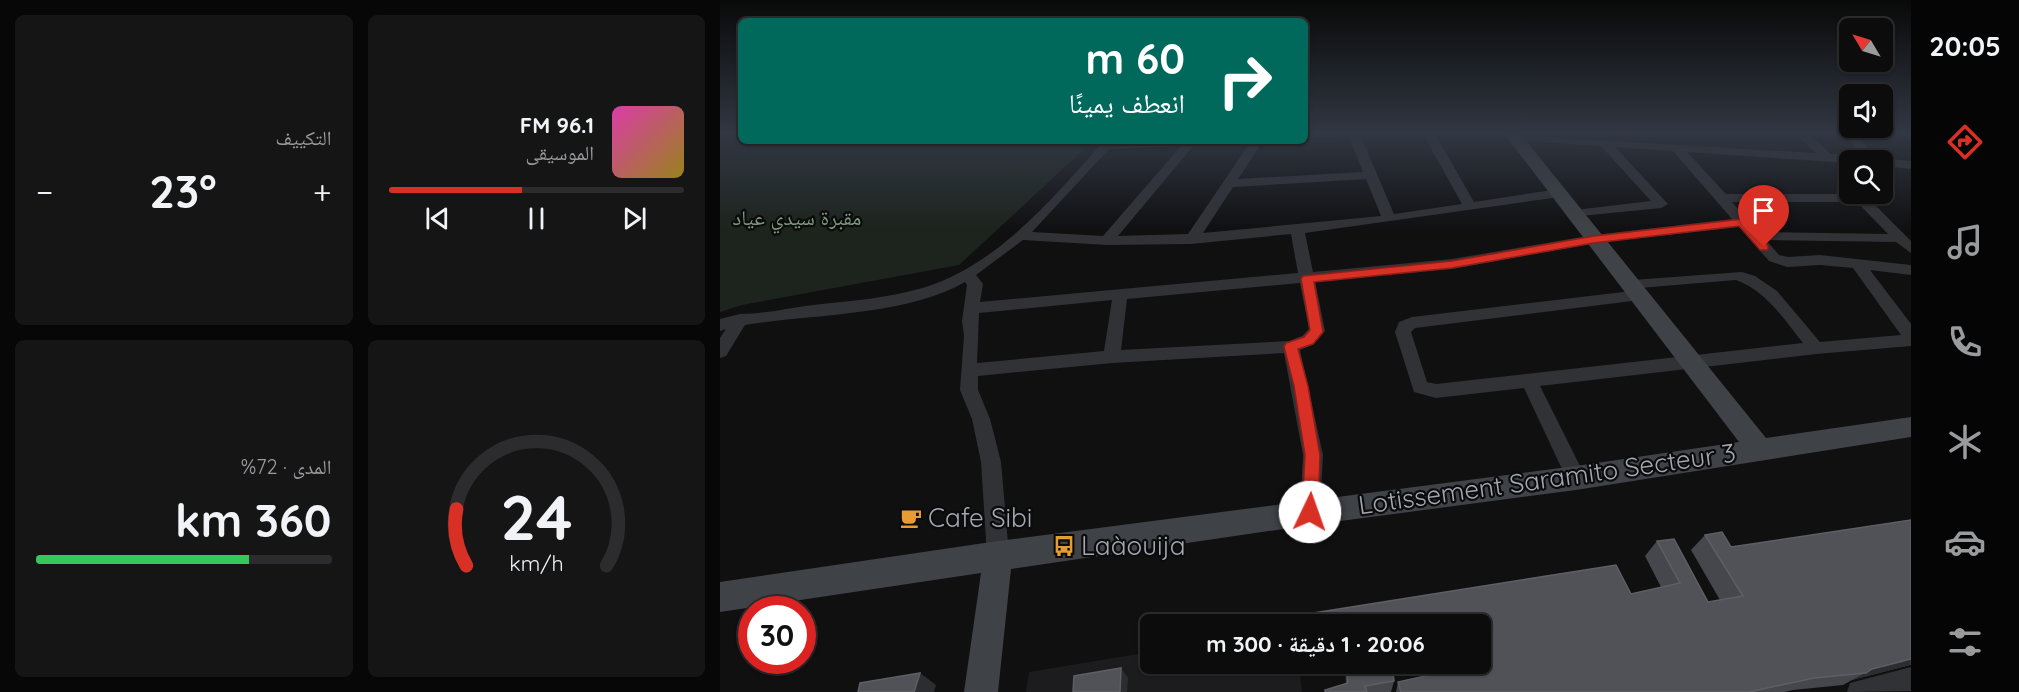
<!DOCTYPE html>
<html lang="ar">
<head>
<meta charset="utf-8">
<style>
  :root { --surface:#0c0c0d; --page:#151516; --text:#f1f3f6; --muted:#9a9b9d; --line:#2c2c2e; --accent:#d93025 }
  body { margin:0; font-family:Quicksand,"Noto Naskh Arabic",sans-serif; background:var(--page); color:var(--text); direction:rtl; height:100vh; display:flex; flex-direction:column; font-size:22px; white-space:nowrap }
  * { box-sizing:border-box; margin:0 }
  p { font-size:20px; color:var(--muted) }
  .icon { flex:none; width:33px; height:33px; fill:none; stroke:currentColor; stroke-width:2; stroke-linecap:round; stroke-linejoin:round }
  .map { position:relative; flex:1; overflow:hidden; direction:ltr }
  .drawer { display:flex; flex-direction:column; gap:15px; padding:15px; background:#070707; width:720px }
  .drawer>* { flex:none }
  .top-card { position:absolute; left:18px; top:18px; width:570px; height:126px; border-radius:9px; box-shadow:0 2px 4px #0004,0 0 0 2px var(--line); direction:rtl; background:#00695c; color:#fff; overflow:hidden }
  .needle { width:39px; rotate:308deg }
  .tools { position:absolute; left:1119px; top:18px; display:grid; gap:12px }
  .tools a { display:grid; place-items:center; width:54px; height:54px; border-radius:9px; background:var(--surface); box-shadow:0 2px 4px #0004,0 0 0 2px var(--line); font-size:30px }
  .speed { position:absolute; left:18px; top:596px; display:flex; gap:12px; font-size:30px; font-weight:700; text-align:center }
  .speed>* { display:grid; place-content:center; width:78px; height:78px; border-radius:50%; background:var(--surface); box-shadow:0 2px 4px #0004,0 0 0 2px var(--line); line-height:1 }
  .speed .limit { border:9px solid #d22; background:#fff; color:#111 }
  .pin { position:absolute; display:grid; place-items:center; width:51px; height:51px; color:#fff; margin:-62px -26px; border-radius:50% 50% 50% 0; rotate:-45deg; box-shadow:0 0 6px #0007 }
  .pin .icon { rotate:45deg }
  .me { position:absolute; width:66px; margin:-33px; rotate:3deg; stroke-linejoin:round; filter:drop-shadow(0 0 4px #0008) }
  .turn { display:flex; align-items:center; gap:21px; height:126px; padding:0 24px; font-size:27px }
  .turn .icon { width:78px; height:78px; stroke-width:2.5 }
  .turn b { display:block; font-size:42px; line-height:51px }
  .big { font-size:45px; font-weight:800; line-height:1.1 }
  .drawer .tile { flex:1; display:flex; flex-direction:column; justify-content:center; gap:9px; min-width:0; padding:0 21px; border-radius:9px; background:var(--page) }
  .drawer .dial { align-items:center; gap:0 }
  .dial svg { height:156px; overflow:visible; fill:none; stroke:var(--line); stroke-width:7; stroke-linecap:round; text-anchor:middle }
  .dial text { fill:var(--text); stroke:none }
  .song { display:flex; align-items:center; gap:18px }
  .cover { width:72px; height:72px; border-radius:9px; background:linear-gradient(135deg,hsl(320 70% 55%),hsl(50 70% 35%)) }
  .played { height:6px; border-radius:3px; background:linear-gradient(90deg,var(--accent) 45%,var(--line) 45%) }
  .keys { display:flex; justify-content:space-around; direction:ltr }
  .heat { display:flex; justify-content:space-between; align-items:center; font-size:33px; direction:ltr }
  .charge { height:9px; border-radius:4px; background:linear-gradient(90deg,#34c759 72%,var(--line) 0) }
  .drawer .tiles { flex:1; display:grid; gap:15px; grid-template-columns:repeat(2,1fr) }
  .trip { position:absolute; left:420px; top:614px; width:351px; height:60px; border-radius:9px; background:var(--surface); box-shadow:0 2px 4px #0004,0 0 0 2px var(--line); font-weight:800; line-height:60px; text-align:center; direction:rtl }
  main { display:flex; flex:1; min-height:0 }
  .tabs { display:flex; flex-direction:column; width:108px; justify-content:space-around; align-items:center; background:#050505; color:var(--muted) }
  .tabs .icon { width:42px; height:42px }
  .tabs .active { color:var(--accent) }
  .tabs b { font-size:27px; color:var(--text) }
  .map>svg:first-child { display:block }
  .built { fill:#1c1c1e }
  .green { fill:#1d241d }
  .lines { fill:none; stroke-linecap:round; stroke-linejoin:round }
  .street { fill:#313236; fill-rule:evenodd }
  .secondary { fill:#3f4246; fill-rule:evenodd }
  .wall { fill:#46474c }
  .shaded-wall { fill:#2c2d30 }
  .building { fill:#505257; stroke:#5d5f65; stroke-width:1.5 }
  .route { fill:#d93025; stroke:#8d1f18; stroke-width:1.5 }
  .labels { text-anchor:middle; stroke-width:4.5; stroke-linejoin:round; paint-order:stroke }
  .park-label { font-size:21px; fill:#7a9c7a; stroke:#0b0b0c }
  .near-street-label { font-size:26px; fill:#a2a8b2; stroke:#0b0b0c }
  .near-poi-label { font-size:26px; fill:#a2a8b2; stroke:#0b0b0c; text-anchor:start }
</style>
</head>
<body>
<main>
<nav class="tabs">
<b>20:05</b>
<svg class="icon active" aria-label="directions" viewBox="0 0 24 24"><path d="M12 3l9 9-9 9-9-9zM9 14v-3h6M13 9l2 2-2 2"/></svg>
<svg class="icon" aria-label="music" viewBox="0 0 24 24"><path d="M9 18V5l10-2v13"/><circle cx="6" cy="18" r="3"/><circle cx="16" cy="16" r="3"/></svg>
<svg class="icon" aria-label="phone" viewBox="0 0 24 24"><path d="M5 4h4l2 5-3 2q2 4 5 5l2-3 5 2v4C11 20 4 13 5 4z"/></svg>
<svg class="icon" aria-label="climate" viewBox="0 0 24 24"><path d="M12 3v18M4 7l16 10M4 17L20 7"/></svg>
<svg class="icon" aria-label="car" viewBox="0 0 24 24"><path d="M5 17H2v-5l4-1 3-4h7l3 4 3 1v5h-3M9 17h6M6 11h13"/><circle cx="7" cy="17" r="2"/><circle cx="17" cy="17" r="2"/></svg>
<svg class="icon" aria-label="filters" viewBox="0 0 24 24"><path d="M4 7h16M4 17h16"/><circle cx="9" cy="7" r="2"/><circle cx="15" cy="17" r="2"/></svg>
</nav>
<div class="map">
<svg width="1191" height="692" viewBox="0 0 1191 692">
  <rect width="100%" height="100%" fill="#101011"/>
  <!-- built -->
  <path class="built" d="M 430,652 L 430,663 L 579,663 L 582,692 L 306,692 L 309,672 Z"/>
  <!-- green -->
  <path class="green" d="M 0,132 L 21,132 L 21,141 L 373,141 L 239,265 L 22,305 L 0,312 Z"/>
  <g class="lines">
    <!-- street -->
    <path class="street" d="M 585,132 L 639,132 L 674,214 L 742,204 L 702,132 L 714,132 L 754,202 L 839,189 L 845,193 L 839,197 L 585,233 L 593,272 L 732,259 L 874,235 L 1012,219 L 953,151 L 895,147 L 948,204 L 941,208 L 850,217 L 850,211 L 855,210 L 931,201 L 881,146 L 795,140 L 791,139 L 791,135 L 1096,153 L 1073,132 L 1086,132 L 1111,154 L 1142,156 L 1123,132 L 1135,132 L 1157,160 L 1130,160 L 1130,163 L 967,152 L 1006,194 L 1153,194 L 1149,199 L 1191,241 L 1191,253 L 1176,242 L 1046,240 L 1059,255 L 1068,257 L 1100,255 L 1191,265 L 1191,275 L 1150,270 L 1191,324 L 1191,346 L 1096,354 L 820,386 L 866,478 L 863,484 L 856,486 L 849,484 L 804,388 L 716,398 L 694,392 L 675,332 L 679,322 L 692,317 L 920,290 L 928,295 L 920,300 L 695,328 L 691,332 L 707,382 L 716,384 L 1083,343 C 1064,319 1046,291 1016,280 L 907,289 L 904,285 L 907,281 L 912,280 L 1022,272 L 1035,276 L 1057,291 L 1100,342 L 1181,335 L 1133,268 L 1100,265 L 1067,267 L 1049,261 L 1019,227 L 874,243 L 732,269 L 595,281 L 605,331 L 594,344 L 580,350 L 603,455 L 600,512 L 597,518 L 590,521 L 583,518 L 580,512 L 583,455 L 564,353 L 392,363 L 258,376 L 258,390 L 270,419 L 281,462 L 289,555 L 286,562 L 278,565 L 270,562 L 267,555 L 261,462 L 252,419 L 240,390 L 244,336 L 242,321 L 247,285 L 245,282 C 187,316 91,314 25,325 L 6,356 L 0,358 L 0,338 L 6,329 L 0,331 L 0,319 L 20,314 C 44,314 69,308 93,305 C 130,301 169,298 206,287 C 278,264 333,198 382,143 L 491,141 L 485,145 L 474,145 L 398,236 L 468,234 L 531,141 L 543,141 L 518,179 L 643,172 L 629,136 L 585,138 ZM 461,146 L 383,236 L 312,232 L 389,149 ZM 646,179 L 661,216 L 483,233 L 513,187 ZM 1012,202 L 1137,202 L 1168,234 L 1038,232 ZM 571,234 L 578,273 L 260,302 L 263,284 L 256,275 L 303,240 L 387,245 L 471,244 ZM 580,283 L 589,329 L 582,336 L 569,341 L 401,350 L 407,299 ZM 392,300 L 384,351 L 257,363 L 259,313 Z
      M 1182,132 L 1191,132 L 1191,139 L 1187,138 Z
      M 1162,158 L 1191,161 L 1191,169 L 1162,166 L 1162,160 L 1157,160 Z
      M 1191,667 L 1191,691 L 1127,692 L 1130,683 Z"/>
    <!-- secondary -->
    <path class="secondary" d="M 783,132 L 799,132 L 1046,438 L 1191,417 L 1191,437 L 856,490 L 590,525 L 291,569 L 278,692 L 244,692 L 261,573 L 0,612 L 0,582 L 278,541 L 856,466 L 1019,442 Z"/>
  </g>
  <!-- wall -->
  <path class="wall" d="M 1191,520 L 1191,665 L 1190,665 L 1132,680 L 1123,685 L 1073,690 L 1064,692 L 676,692 L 678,682 L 712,674 L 710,663 L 760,663 L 911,594 L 941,587 L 925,556 L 937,541 L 988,602 L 1000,600 L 971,550 L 985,535 L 1011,547 Z
    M 579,663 L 622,663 L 580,672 Z
    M 625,663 L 672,663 L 674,681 L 671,692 L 605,692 L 626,684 Z"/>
  <!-- shaded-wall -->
  <path class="shaded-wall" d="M 1191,659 L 1190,665 L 1132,680 L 1152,669 Z
    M 401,668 L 408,678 L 407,692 L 400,692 Z
    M 200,673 L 216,685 L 214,692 L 194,692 Z"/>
  <!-- building -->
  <path class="building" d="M 1191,520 L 1191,659 L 1152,669 L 1146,673 L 1094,678 L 1029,692 L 681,692 L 678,682 L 719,673 L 717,663 L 760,663 L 760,624 L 576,624 L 575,616 L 896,565 L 911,594 L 960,583 L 937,541 L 954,539 L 988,602 L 1023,596 L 985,535 L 1002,532 L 1011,547 Z
    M 626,663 L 672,663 L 674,681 L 645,686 L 647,692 L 605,692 L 605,690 L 628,683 Z
    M 401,668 L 400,692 L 353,692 L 354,676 Z
    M 200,673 L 194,692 L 138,692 L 140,683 Z"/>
  <!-- sky -->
  <linearGradient id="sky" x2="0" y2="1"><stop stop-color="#090909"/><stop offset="0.58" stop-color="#313743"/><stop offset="1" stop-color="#313743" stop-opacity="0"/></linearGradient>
  <rect width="1191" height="229" fill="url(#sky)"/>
  <!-- route -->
  <path class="route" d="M 1022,219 L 1048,245 L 1048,250 L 1040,250 L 1019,226 L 874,243 L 732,268 L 594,282 L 603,332 L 593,344 L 578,349 L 588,386 L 600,455 L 598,512 L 596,517 L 590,519 L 584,517 L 582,512 L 585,455 L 574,386 L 564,347 L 566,343 L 584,337 L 590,330 L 581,279 L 583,276 L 732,261 L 874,236 Z"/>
  <!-- icons -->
  <defs>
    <symbol id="cafe-bare" viewBox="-9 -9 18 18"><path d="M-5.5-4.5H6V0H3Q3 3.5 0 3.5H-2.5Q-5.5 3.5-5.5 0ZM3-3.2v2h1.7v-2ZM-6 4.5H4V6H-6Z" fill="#e79c33" stroke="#0b0b0c" stroke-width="2.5" paint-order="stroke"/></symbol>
    <symbol id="bus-bare" viewBox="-9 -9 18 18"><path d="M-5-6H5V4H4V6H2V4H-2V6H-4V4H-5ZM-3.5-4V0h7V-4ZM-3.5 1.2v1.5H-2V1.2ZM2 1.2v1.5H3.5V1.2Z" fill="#e79c33" stroke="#0b0b0c" stroke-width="2.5" paint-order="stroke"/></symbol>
  </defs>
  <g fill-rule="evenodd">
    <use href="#cafe-bare" x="176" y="503" width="30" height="30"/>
    <use href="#bus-bare" x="329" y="531" width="30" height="30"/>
  </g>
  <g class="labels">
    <!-- park labels -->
    <g class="park-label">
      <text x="77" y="225">مقبرة سيدي عياد</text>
    </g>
    <!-- near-street labels -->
    <g class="near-street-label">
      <text transform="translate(827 479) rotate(-8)" y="9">Lotissement Saramito Secteur 3</text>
    </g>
    <!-- near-poi labels -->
    <g class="near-poi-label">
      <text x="208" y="527">Cafe Sibi</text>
      <text x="361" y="555">Laàouija</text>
    </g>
  </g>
</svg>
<div class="tools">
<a><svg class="needle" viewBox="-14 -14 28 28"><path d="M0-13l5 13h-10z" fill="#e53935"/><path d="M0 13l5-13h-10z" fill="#9a9b9d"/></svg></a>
<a><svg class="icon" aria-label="sound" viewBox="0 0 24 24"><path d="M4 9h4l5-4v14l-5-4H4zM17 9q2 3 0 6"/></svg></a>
<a><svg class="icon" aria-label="search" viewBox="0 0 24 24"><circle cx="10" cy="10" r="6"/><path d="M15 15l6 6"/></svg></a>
</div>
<div class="speed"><div class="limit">30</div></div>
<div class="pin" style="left:1044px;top:247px;background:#d93025"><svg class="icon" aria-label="arrive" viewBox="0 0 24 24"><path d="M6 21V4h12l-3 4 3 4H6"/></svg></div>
<svg class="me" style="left:590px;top:512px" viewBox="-20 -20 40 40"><circle r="19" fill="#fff"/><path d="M0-13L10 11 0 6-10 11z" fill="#d93025"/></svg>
<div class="trip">20:06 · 1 دقيقة · 300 m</div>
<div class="top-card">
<div class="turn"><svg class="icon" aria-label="right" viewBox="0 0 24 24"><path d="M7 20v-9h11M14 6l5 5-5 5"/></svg><div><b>60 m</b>انعطف يمينًا</div></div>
</div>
</div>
<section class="drawer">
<div class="tiles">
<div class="tile">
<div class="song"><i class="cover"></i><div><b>96.1 FM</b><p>الموسيقى</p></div></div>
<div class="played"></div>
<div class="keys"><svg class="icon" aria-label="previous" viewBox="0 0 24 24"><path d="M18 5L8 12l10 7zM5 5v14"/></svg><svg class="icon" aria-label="pause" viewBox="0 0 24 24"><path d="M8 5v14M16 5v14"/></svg><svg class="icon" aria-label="next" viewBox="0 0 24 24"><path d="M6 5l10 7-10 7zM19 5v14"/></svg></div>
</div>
<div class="tile"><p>التكييف</p>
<div class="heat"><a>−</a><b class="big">23°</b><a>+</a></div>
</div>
<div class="tile dial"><svg viewBox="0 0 100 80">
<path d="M14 69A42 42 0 1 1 86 69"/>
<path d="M14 69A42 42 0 0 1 9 40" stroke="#d93025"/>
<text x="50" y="56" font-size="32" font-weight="700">24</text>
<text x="50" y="72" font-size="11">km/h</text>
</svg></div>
<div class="tile"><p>المدى · 72%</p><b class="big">360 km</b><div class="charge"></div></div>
</div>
</section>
</main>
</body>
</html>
